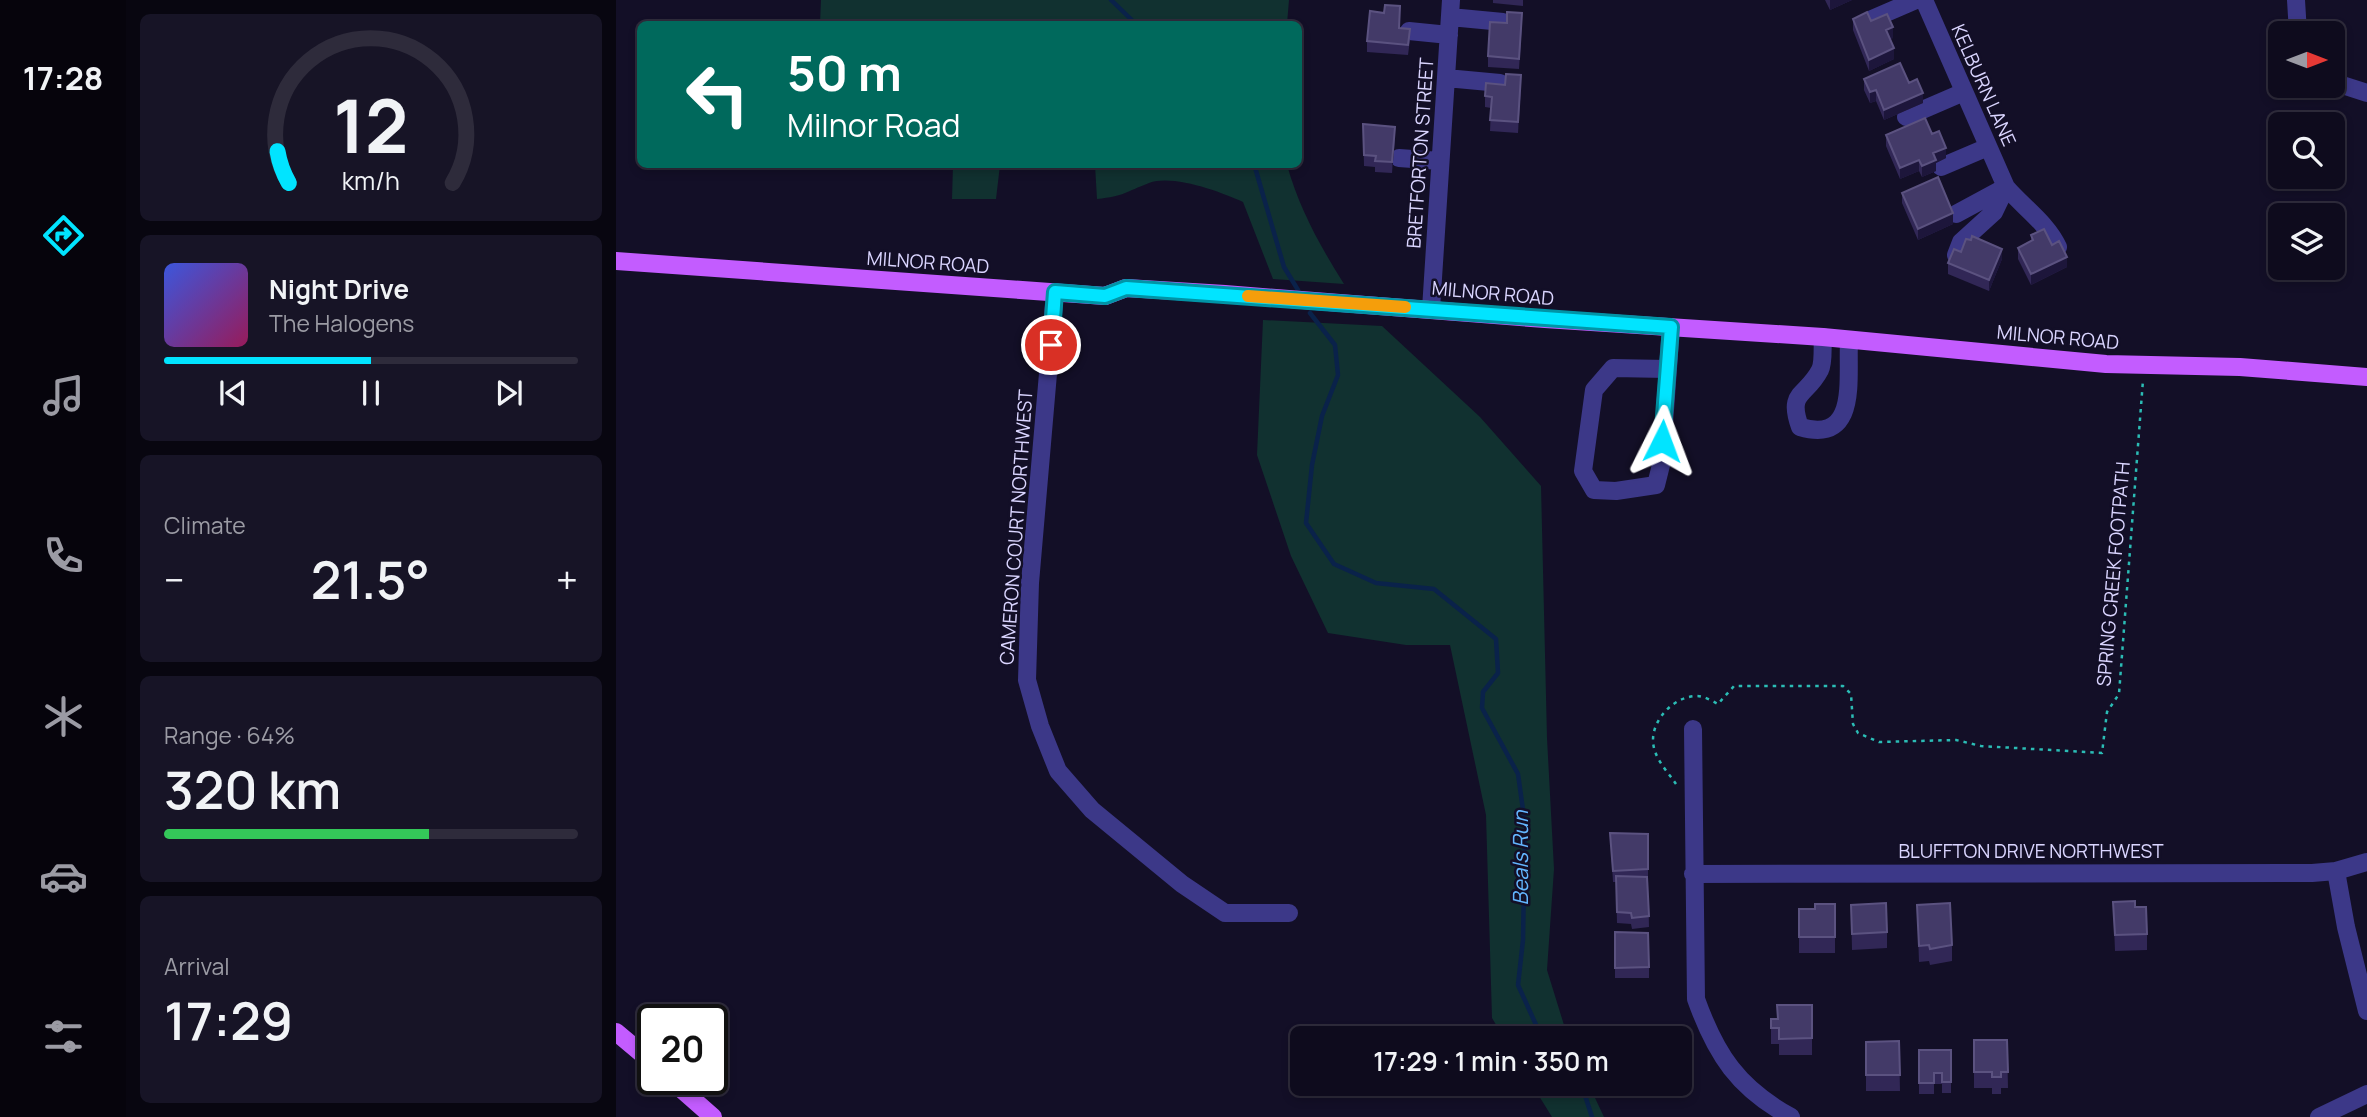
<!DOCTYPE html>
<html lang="en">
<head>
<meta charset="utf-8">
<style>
  :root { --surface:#0e0b1d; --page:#171426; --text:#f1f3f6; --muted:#9b9ba4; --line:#2e2b3b; --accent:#01e4ff }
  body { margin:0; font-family:Manrope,sans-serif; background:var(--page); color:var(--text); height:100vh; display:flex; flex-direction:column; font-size:26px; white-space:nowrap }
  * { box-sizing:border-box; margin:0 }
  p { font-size:23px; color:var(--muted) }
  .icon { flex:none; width:38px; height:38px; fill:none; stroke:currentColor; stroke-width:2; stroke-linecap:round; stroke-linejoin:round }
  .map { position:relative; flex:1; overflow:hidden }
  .details { display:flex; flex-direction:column; gap:14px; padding:14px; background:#080610; width:490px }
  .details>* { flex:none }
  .hud { position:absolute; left:21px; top:21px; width:665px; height:147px; border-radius:10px; box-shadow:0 4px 10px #0003,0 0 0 2px var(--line); background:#00695c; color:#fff; overflow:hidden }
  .needle { width:46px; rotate:90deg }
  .controls { position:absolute; left:1652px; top:21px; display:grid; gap:14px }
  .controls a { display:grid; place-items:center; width:77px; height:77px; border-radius:10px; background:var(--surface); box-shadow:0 4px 10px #0003,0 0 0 2px var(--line); font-size:35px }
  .speed { position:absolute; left:21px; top:1004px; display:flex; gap:14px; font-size:35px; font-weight:700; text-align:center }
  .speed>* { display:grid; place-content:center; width:91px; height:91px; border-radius:50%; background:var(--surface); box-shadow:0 4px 10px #0003,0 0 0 2px var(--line); line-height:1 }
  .speed .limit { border:4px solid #111; border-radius:10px; background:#fff; color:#111 }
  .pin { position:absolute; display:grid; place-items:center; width:60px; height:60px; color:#fff; margin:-30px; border:4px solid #fff; border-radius:50%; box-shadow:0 2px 7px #0007 }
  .me { position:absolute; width:77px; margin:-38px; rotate:3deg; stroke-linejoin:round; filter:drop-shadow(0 0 5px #0008) }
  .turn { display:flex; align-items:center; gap:24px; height:147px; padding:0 35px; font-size:32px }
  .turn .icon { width:91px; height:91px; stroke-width:2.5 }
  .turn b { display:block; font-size:49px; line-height:60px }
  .big { font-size:52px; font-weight:600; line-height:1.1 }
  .details .widget { flex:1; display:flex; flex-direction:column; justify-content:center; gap:10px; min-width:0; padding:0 24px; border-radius:10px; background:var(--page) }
  .details .dial { align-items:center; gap:0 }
  .dial svg { height:182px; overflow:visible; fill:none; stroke:var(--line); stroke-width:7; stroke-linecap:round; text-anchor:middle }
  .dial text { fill:var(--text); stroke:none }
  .song { display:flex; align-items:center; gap:21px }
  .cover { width:84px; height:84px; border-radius:10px; background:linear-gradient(135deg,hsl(230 70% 55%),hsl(330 70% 35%)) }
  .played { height:7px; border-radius:4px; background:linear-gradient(90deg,var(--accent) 50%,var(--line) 50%) }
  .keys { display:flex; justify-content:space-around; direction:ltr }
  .heat { display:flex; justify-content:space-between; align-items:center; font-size:38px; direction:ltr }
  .charge { height:10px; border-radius:5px; background:linear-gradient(90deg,#34c759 64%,var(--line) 0) }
  .trip { position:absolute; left:674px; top:1026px; width:402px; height:70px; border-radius:10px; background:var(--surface); box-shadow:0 4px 10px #0003,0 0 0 2px var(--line); font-weight:600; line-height:70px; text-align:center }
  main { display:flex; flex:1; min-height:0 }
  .tabs { display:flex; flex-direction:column; width:126px; justify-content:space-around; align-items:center; background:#06040c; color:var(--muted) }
  .tabs .icon { width:49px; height:49px }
  .tabs .active { color:var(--accent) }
  .tabs b { font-size:32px; color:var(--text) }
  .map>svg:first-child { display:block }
  .green { fill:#113130 }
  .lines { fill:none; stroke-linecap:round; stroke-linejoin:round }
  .stream { stroke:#0a224a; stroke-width:4.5 }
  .path { stroke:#2bbcb5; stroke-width:2.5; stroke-dasharray:3.5 5; stroke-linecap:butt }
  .minor { stroke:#3c3888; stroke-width:18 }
  .major { stroke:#c35cff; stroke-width:18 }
  .wall { fill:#312756 }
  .shaded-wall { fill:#1d163b }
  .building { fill:#433a68; stroke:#5b5280; stroke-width:2 }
  .route-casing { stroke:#0194a6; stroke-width:18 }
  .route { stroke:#01e4ff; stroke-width:12 }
  .slow { stroke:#f59e0b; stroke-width:12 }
  .labels { text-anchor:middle; stroke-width:5; stroke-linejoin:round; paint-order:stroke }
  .street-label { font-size:19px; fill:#dad5ff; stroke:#130f27 }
  .water-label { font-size:21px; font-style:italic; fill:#63b6ff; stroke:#130f27 }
</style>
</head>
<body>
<main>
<nav class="tabs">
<b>17:28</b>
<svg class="icon active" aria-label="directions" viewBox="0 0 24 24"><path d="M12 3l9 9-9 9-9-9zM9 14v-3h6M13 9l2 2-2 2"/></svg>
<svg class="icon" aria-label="music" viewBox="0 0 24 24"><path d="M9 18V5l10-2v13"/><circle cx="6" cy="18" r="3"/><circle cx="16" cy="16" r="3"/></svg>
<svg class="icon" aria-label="phone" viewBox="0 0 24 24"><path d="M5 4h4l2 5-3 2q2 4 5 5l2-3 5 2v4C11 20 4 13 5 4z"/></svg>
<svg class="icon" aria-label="climate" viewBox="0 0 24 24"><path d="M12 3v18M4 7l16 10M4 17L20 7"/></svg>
<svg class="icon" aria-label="car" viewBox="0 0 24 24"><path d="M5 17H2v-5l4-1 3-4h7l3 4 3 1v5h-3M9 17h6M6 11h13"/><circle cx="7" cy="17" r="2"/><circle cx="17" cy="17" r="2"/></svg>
<svg class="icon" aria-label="filters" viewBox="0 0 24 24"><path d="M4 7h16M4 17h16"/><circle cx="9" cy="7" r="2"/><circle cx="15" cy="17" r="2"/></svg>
</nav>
<section class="details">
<div class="widget dial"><svg viewBox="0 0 100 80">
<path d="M14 69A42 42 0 1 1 86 69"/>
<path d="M14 69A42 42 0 0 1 9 55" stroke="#01e4ff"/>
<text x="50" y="56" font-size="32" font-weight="700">12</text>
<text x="50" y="72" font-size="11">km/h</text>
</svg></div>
<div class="widget">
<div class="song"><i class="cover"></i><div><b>Night Drive</b><p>The Halogens</p></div></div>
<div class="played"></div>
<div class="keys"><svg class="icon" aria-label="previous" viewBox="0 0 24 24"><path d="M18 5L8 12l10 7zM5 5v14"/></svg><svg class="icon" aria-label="pause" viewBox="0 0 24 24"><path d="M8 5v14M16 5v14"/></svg><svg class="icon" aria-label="next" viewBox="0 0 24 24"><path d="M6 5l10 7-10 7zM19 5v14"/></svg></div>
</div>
<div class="widget"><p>Climate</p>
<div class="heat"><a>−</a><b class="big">21.5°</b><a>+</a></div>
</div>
<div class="widget"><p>Range · 64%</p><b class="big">320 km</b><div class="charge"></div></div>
<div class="widget"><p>Arrival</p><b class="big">17:29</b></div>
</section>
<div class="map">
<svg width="1751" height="1117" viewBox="0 0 1751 1117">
  <rect width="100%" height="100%" fill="#130f27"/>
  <!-- green -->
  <path class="green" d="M 205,0 L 673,0 L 671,24 L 204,24 Z
    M 337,165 L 384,165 L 380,199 L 336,199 Z
    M 479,165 L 671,165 C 683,208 704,246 728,284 L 657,279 L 627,202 C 605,192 557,174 533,183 C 509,192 509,196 481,199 Z
    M 647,320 L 766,326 L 864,417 L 925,486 L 931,738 L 938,869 L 931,970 L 952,1038 L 888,1038 L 876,1018 L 870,815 L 834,645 L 790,645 L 712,633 L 675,556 L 641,455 Z
    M 915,1083 L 972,1083 L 988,1117 L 936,1117 Z"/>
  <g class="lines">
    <!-- stream -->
    <path class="stream" d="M 495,0 L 520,24
      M 638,164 L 668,267 L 682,290
      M 694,313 L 719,345 L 722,375 L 706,416 L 696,465 L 690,523 L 718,564 L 760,583 L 818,589 L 880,639 L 882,673 L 867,692 L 866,708 L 902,774 L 909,824 L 907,940 L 902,985 L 926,1038
      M 965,1083 L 976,1117"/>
    <!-- path -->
    <path class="path" d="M 1060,784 C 1051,771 1037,757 1037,740 C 1037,718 1059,696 1081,696 C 1088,696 1096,701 1102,704 L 1118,686 L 1227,686 L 1235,694 L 1237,724 L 1242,733 L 1263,742 L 1340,740 L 1365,746 L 1486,753 L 1491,712 L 1503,694 L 1527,380"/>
    <!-- minor -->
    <path class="minor" d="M 1308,0 L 1390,187 C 1407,207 1431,223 1442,247
      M 1680,0 L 1682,33
      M 834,17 L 887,22
      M 1256,19 L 1300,0
      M 793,31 L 833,35
      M 830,78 L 884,83
      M 1717,82 L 1751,93
      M 1290,117 L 1348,92
      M 783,158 L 824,161
      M 1325,167 L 1372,147
      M 1340,214 L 1390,187
      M 1340,255 L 1345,242 L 1378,212 L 1390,187
      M 439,292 L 414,583 L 411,680 L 424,726 L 442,771 L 476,810 L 566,884 L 609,913 L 673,913
      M 815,309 L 835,0
      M 1207,337 C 1206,346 1208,362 1204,370 C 1190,397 1171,391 1184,427 C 1243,444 1231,380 1233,340
      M 1051,369 L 997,368 L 978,390 L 967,471 L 978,490 L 1000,491 L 1040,485 L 1045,465 L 1055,327
      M 1077,729 L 1080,999 C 1100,1055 1122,1088 1175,1117
      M 1720,871 L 1730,927 L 1751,1011
      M 1077,874 L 1696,873 L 1720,871 L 1751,862
      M 1703,1117 L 1751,1094"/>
    <!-- major -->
    <path class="major" d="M 0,261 L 489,296 L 510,288 L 609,294 L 929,319 L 1207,337 L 1490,364 L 1624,367 L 1751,377
      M 0,1032 L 37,1063
      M 55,1080 L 97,1117"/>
  </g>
  <!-- wall -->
  <path class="wall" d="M 877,0 L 907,0 L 907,6 L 877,3 Z
    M 1209,0 L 1236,0 L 1214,10 Z
    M 768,13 L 784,17 L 784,28 L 794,40 L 792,55 L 751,52 L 751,41 Z
    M 1237,19 L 1277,38 L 1274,39 L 1278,59 L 1253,71 L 1237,30 Z
    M 906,24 L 903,69 L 872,67 L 872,56 Z
    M 1248,79 L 1293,83 L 1307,103 L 1268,120 L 1260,101 L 1254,103 L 1248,90 Z
    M 905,86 L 902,133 L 874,131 L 875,108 L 869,107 L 869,96 Z
    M 747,124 L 779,138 L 776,173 L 759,172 L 759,167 L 748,166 Z
    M 1316,134 L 1330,158 L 1320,163 L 1320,171 L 1306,177 L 1303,171 L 1284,179 L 1270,146 L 1270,135 Z
    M 1286,193 L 1337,224 L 1302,240 L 1286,203 Z
    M 1415,235 L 1436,245 L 1451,267 L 1415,285 L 1402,259 L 1402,248 L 1415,241 Z
    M 1345,252 L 1386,259 L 1373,291 L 1332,274 L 1332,263 Z
    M 994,833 L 1032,834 L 1032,880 L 1033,927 L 1016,929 L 1015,924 L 1001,923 L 1000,882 L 997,882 Z
    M 1497,902 L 1519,907 L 1531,934 L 1531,950 L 1499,951 Z
    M 1219,904 L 1219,953 L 1183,953 L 1183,909 L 1199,909 Z
    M 1235,905 L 1271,932 L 1271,948 L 1236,950 Z
    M 1301,905 L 1336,945 L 1336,961 L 1314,965 L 1313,961 L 1303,962 Z
    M 999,932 L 1033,967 L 1033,978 L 999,978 Z
    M 1196,1005 L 1196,1055 L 1163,1055 L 1163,1044 L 1155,1044 L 1155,1019 L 1161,1019 Z
    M 1358,1040 L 1391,1040 L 1392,1088 L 1385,1088 L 1385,1094 L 1376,1094 L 1376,1088 L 1358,1088 Z
    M 1283,1041 L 1284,1091 L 1250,1091 L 1250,1042 Z
    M 1303,1050 L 1335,1050 L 1335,1093 L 1326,1093 L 1326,1084 L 1318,1084 L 1318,1094 L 1303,1094 Z"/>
  <!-- shaded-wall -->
  <path class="shaded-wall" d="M 1214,0 L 1236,0 L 1214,10 Z
    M 1277,27 L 1277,38 L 1270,41 L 1270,30 Z
    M 1278,48 L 1278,59 L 1253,71 L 1253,60 Z
    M 905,75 L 905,86 L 902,133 L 902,122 Z
    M 1260,90 L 1260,101 L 1254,103 L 1254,92 Z
    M 1307,93 L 1307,103 L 1268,120 L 1268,110 Z
    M 779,127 L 779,138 L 776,173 L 776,162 Z
    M 1330,148 L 1330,158 L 1320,163 L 1320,171 L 1306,177 L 1306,166 L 1317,153 Z
    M 1303,160 L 1303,171 L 1284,179 L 1284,168 Z
    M 1337,213 L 1337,224 L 1302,240 L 1302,229 Z
    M 1386,249 L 1386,259 L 1373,291 L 1373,280 Z
    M 1451,257 L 1451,267 L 1415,285 L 1415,274 Z"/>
  <!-- building -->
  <path class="building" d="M 769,5 L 784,6 L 783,28 L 794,29 L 792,45 L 751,41 L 754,11 L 768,13 Z
    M 891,12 L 906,13 L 903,59 L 872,56 L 874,22 L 891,23 Z
    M 1251,12 L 1255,21 L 1271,14 L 1277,27 L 1270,30 L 1278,48 L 1253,60 L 1237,19 Z
    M 1284,63 L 1293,83 L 1301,79 L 1307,93 L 1268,110 L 1260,90 L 1254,92 L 1248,79 Z
    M 890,74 L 905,75 L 902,122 L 874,120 L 876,97 L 869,96 L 870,83 L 889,85 Z
    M 1309,118 L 1316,134 L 1323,131 L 1330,148 L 1317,153 L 1320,160 L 1306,166 L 1303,160 L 1284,168 L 1270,135 Z
    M 747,124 L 779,127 L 776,162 L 759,161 L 760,156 L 748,155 Z
    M 1322,177 L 1337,213 L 1302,229 L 1286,193 Z
    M 1428,229 L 1436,245 L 1443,241 L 1451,257 L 1415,274 L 1402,248 L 1417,240 L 1415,235 Z
    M 1356,236 L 1386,249 L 1373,280 L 1332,263 L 1338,249 L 1345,252 L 1350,239 L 1355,240 Z
    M 994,833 L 1032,834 L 1032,869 L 997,871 Z
    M 1000,876 L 1031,877 L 1033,916 L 1016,918 L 1015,913 L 1001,912 Z
    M 1519,901 L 1519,907 L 1530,907 L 1531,934 L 1499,935 L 1497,902 Z
    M 1270,903 L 1271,932 L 1236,934 L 1235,905 Z
    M 1334,903 L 1336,945 L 1314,949 L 1313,945 L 1303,946 L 1301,905 Z
    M 1199,904 L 1219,904 L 1219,937 L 1183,937 L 1183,909 L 1199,909 Z
    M 999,932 L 1032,933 L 1033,967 L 999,968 Z
    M 1161,1005 L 1196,1005 L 1196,1038 L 1163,1039 L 1163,1028 L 1155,1028 L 1155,1019 L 1162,1019 Z
    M 1358,1040 L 1391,1040 L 1392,1072 L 1385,1072 L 1385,1077 L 1376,1077 L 1376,1072 L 1358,1072 Z
    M 1283,1041 L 1284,1075 L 1250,1075 L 1250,1042 Z
    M 1303,1050 L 1335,1050 L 1335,1082 L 1326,1082 L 1326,1073 L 1318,1073 L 1318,1083 L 1303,1083 Z"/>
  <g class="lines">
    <defs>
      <path id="route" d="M 435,345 L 439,292 L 489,296 L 510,288 L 1055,327 L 1046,441"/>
    </defs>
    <!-- route casing -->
    <use href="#route" class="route-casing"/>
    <!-- route -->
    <use href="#route" class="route"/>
    <!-- slow -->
    <path class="slow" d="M 632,296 L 789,307"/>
  </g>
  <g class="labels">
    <!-- street labels -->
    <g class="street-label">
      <text transform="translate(1368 85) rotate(66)" y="7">KELBURN LANE</text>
      <text transform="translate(804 153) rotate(-86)" y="7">BRETFORTON STREET</text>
      <text transform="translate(312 262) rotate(4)" y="7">MILNOR ROAD</text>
      <text transform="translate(877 293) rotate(5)" y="7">MILNOR ROAD</text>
      <text transform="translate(1442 337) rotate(5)" y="7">MILNOR ROAD</text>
      <text transform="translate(400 527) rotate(-86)" y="7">CAMERON COURT NORTHWEST</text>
      <text transform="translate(1497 574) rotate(-85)" y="7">SPRING CREEK FOOTPATH</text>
      <text x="1415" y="858">BLUFFTON DRIVE NORTHWEST</text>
    </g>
    <!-- water labels -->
    <g class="water-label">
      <text transform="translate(905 858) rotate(-90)" y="7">Beals Run</text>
    </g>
  </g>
</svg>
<div class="controls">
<a><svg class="needle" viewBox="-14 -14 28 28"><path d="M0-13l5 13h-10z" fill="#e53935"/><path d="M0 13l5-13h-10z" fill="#9b9ba4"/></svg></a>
<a><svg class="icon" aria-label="search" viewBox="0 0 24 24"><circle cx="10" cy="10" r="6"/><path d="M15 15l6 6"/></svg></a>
<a><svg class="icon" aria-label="layers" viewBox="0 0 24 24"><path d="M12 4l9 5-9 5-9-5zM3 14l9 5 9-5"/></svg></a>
</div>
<div class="speed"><div class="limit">20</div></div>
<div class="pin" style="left:435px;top:345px;background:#d93025"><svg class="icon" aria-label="arrive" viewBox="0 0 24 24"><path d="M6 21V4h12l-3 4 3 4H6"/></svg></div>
<svg class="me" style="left:1046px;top:441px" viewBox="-20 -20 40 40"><path d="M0-17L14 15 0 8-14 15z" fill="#01e4ff" stroke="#fff" stroke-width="4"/></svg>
<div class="trip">17:29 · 1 min · 350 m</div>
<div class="hud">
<div class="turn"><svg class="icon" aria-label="left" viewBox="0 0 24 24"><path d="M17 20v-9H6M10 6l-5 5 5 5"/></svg><div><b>50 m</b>Milnor Road</div></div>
</div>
</div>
</main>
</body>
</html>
